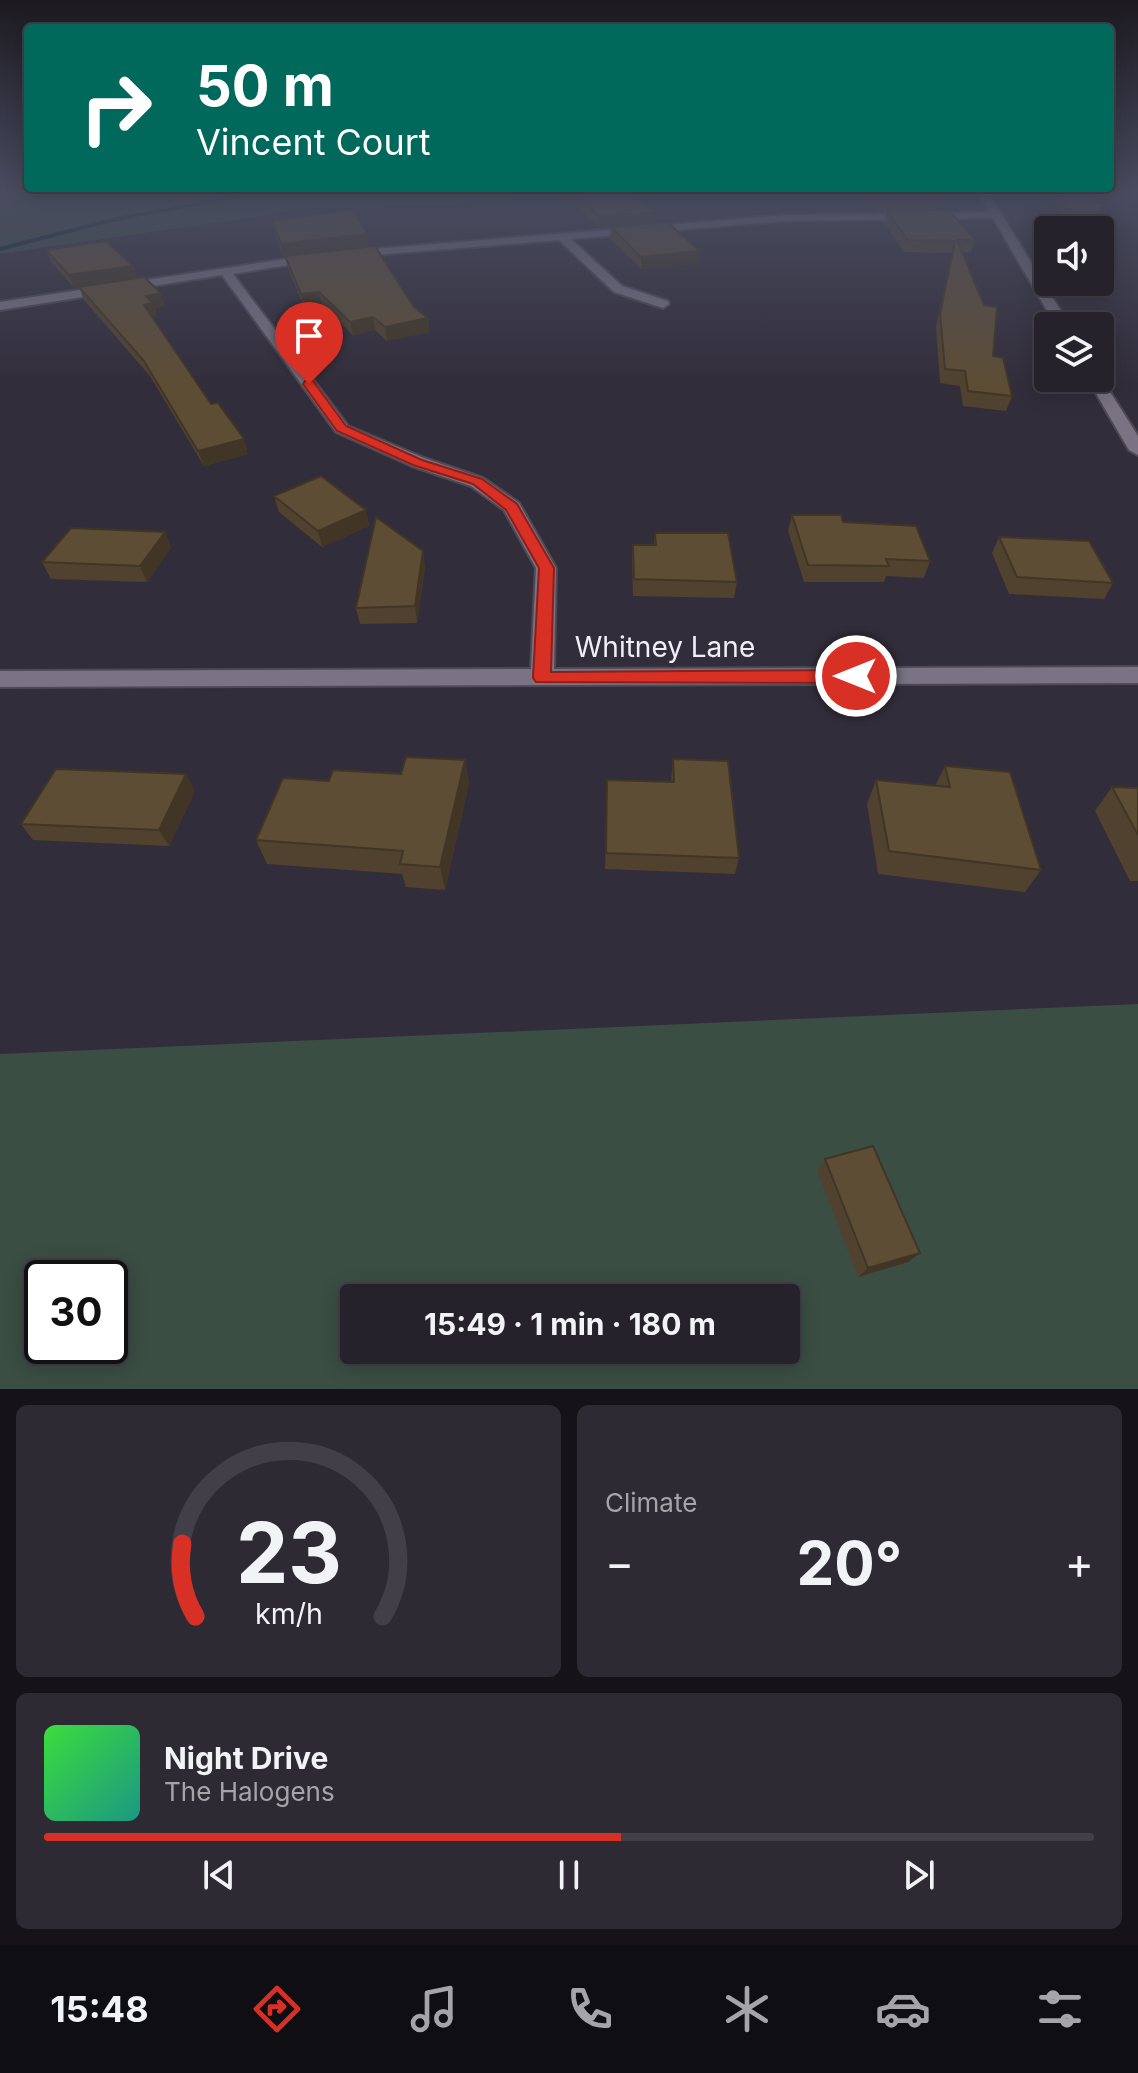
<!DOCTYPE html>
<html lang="en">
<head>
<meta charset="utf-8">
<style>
  :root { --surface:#26222c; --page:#2e2a34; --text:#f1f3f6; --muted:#a4a4a9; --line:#423f48; --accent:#d93025 }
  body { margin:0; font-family:Inter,sans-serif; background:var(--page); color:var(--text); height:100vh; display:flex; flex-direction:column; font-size:30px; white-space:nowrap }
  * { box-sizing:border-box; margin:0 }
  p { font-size:26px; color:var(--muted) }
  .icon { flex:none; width:44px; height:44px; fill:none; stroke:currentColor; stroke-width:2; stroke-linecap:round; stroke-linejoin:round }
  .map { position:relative; height:1389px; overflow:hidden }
  .drawer { display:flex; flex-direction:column; gap:16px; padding:16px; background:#151318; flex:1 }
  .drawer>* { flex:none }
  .banner { position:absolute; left:24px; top:24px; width:1090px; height:168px; border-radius:8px; box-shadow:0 4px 20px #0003,0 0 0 2px var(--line); background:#00695c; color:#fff; overflow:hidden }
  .controls { position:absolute; left:1034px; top:216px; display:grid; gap:16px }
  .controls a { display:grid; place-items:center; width:80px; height:80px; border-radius:8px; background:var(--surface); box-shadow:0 4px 20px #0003,0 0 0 2px var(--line); font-size:40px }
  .speed { position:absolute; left:24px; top:1260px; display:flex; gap:16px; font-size:40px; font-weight:700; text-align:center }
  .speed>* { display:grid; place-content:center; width:104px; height:104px; border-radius:50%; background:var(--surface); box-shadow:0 4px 20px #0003,0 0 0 2px var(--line); line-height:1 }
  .speed .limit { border:4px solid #111; border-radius:12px; background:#fff; color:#111 }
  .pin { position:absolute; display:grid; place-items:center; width:68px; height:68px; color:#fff; margin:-82px -34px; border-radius:50% 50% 50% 0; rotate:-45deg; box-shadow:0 0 8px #0007 }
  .pin .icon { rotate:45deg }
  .me { position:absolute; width:88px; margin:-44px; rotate:270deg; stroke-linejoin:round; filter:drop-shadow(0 0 6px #0008) }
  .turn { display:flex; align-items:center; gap:28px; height:168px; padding:0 40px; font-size:36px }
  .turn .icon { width:104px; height:104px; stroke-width:2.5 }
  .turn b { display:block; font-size:56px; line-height:68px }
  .big { font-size:60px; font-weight:700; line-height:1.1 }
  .drawer .tile { flex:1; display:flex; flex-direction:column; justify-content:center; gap:12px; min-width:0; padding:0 28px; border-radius:12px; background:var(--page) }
  .drawer .dial { align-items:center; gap:0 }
  .dial svg { height:208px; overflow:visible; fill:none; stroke:var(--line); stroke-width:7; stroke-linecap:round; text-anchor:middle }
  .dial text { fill:var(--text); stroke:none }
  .song { display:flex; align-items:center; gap:24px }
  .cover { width:96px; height:96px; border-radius:12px; background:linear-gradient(135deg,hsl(120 70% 55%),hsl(170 70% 35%)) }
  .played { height:8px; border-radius:4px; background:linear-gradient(90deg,var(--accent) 55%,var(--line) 55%) }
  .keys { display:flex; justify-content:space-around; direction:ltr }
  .heat { display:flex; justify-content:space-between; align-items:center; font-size:44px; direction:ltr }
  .drawer .tiles { flex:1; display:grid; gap:16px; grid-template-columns:1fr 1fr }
  .tile:last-child { grid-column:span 2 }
  .trip { position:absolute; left:340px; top:1284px; width:460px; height:80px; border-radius:8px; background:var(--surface); box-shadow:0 4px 20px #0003,0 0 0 2px var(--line); font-weight:700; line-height:80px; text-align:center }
  .tab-bar { display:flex; height:128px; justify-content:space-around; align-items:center; background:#0f0e12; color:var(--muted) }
  .tab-bar .icon { width:56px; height:56px }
  .tab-bar .active { color:var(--accent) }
  .tab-bar b { font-size:36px; color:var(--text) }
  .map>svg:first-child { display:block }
  .green { fill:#3a4e43; fill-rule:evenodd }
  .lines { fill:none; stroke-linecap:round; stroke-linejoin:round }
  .stream { fill:#03262e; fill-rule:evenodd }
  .minor-casing { stroke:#4e4954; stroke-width:4 }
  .minor { fill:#797383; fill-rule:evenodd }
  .wall { fill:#50422e }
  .shaded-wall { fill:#413625 }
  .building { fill:#5d4d35; stroke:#413625; stroke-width:2 }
  .route { fill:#d93025; stroke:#8d1f18; stroke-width:2 }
  .labels { text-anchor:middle; stroke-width:8; stroke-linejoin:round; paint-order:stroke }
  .street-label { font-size:28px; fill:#f1eef7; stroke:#322d3a }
</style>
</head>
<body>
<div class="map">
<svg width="1138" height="1389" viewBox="0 0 1138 1389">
  <rect width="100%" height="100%" fill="#322d3a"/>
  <!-- green -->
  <path class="green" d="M 33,192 L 525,192 L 518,198 L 498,201 L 432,207 L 316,208 L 0,254 L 0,196 Z
    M 1138,1004 L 1138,1389 L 0,1389 L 0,1054 ZM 42,1278 L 110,1278 L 110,1346 L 42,1346 ZM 354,1298 L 786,1298 L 786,1350 L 354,1350 Z"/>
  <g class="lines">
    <!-- stream -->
    <path class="stream" d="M 257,192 L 265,192 L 112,222 L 0,251 L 0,247 L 112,218 Z"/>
    <defs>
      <path id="minor" d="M 978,192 L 988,192 L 1070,326 L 1056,326 L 993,218 L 785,221 L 571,239 L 622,286 L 668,301 L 669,304 L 663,308 L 614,292 L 559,240 L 325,259 L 233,274 L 348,426 L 424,458 L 483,478 L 519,503 L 556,568 L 554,669 L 1138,667 L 1138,683 L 0,687 L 0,671 L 531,669 L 536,568 L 504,510 L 471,486 L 412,466 L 336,432 L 222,275 L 0,310 L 0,302 L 325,253 L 785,215 L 990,212 Z
        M 1100,376 L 1138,436 L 1138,455 L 1129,450 L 1087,378 Z"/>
    </defs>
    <!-- minor casing -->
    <use href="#minor" class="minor-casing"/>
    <!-- minor -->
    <use href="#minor" class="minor"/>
  </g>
  <!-- wall -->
  <path class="wall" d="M 567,192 L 631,192 L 653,223 L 599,227 L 567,195 Z
    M 863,192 L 932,192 L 939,199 L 936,210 L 876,211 Z
    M 1048,192 L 1105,192 L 1092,228 L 1069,227 Z
    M 887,211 L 975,240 L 971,252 L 962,252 L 993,356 L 1012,396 L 1006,411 L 963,406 L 960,386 L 940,383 L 936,327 L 952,253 L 905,252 L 884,223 Z
    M 271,221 L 368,234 L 369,246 L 414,307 L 428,318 L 429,332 L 387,341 L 375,330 L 353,335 L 322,305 L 304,307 L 288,268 L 286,256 L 283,256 L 274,233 Z
    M 611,227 L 700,251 L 699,263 L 641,269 L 610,239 Z
    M 46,250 L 133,266 L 137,278 L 165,306 L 155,308 L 157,316 L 152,317 L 211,404 L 248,454 L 204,466 L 150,376 L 84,300 L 79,287 L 74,288 L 51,262 Z
    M 274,496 L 366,510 L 369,526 L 322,547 L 279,512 Z
    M 792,515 L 843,522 L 930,561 L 924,578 L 886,576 L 884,582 L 804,582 L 788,531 Z
    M 165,532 L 171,548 L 147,582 L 51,579 L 42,562 Z
    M 655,533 L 737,582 L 734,598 L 633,596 L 632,561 L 633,545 L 654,545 Z
    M 999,537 L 1113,583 L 1104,599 L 1009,594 L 992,553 Z
    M 423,551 L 425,568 L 417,623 L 360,624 L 356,608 Z
    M 673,759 L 739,858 L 735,874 L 605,869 L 607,797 L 671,782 Z
    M 465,760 L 469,784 L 445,890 L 406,887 L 402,874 L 267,864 L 256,840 L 329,781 L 401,774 Z
    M 945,766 L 1041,870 L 1025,892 L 878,874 L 867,804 L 876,780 L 935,786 Z
    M 1112,787 L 1138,788 L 1138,881 L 1130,881 L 1095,811 Z
    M 195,791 L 169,846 L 33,840 L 21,824 Z
    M 825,1159 L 920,1253 L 908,1262 L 858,1277 L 817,1170 Z"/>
  <!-- shaded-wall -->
  <path class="shaded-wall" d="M 654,212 L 653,223 L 599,227 L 599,216 Z
    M 368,234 L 369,246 L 283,256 L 281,244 Z
    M 700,251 L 699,263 L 641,269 L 641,257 Z
    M 133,266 L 137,278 L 74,288 L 69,275 Z
    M 319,292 L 322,305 L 304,307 L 301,294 Z
    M 161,293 L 165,306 L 155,308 L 157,316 L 149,318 L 144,305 L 146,296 Z
    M 373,317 L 375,330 L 353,335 L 350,322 Z
    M 428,318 L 429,332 L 387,341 L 385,327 Z
    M 244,439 L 248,454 L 204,466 L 198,451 Z
    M 366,510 L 369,526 L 322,547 L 318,531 Z
    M 165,532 L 171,548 L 147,582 L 140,566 Z
    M 423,551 L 425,568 L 417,623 L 415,606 Z
    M 465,760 L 469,784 L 445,890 L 440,867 Z
    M 186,774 L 195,791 L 169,846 L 159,830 Z
    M 920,1253 L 908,1262 L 858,1277 L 868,1268 Z"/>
  <!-- building -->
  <path class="building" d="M 575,192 L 631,192 L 654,212 L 599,216 Z
    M 873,192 L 932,192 L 939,199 L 879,200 Z
    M 1058,192 L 1105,192 L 1097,217 L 1073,216 Z
    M 352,210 L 368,234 L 281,244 L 271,221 Z
    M 949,210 L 975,240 L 957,240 L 984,305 L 997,307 L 993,356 L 1003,358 L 1012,396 L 968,391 L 965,371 L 945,369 L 940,314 L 955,241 L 908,240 L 887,211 Z
    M 667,222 L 700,251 L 641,257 L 611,227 Z
    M 106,241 L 133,266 L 69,275 L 46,250 Z
    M 375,246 L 414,307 L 428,318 L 385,327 L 373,317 L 350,322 L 319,292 L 301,294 L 285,256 Z
    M 144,277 L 161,293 L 146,296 L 153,303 L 144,305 L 211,404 L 218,403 L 244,439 L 198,451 L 144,361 L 79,287 Z
    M 321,476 L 366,510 L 318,531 L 274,496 Z
    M 792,515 L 841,515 L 843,522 L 916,526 L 930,561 L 886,559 L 889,566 L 808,565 Z
    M 376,517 L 423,551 L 415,606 L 356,608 Z
    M 71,528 L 165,532 L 140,566 L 42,562 Z
    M 655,533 L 728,533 L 737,582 L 634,579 L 633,545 L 656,545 Z
    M 999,537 L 1089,541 L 1113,583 L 1017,577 Z
    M 406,757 L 465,760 L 440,867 L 400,864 L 403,851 L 256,840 L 283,778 L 329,781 L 333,770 L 401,774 Z
    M 673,759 L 728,761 L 739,858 L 606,853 L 607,780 L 674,782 Z
    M 945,766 L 1010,772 L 1041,870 L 889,851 L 876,780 L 950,787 Z
    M 56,769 L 186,774 L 159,830 L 21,824 Z
    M 1112,787 L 1138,788 L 1138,835 Z
    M 873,1146 L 920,1253 L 868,1268 L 825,1159 Z"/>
  <!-- sky -->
  <linearGradient id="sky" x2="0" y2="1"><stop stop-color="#1c1920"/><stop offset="0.5" stop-color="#494c60"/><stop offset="1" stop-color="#494c60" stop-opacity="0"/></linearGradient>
  <rect width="1138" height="386" fill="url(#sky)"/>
  <!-- route -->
  <path class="route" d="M 305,381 L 313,381 L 346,426 L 422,460 L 482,479 L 517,504 L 554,568 L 551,672 L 856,670 L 865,676 L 856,683 L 536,682 L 533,678 L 539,568 L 506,510 L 473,484 L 413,465 L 337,431 L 303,384 Z"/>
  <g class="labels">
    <!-- street labels -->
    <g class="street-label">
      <text x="665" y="657">Whitney Lane</text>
    </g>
  </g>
</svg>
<div class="controls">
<a><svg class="icon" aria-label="sound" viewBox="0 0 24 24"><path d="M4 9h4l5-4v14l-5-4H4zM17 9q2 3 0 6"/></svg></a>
<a><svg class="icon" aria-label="layers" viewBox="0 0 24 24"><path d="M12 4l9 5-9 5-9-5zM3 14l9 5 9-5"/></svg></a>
</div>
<div class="speed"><div class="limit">30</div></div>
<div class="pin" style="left:309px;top:384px;background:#d93025"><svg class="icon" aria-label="arrive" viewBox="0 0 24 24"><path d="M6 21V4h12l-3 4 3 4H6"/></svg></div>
<svg class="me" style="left:856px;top:676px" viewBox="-20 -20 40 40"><circle r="17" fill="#d93025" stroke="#fff" stroke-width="3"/><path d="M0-11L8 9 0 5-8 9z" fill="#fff"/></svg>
<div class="trip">15:49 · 1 min · 180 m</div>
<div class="banner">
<div class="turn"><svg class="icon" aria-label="right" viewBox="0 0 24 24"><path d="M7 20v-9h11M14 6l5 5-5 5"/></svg><div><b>50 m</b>Vincent Court</div></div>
</div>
</div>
<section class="drawer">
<div class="tiles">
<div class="tile dial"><svg viewBox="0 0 100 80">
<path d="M14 69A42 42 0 1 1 86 69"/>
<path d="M14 69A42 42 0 0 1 9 41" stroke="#d93025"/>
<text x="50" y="56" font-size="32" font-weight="700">23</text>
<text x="50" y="72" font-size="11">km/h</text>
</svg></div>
<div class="tile"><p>Climate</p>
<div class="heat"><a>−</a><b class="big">20°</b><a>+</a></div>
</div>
<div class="tile">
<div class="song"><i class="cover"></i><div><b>Night Drive</b><p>The Halogens</p></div></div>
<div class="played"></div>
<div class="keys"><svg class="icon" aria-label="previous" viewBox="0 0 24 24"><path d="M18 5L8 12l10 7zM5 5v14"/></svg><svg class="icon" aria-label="pause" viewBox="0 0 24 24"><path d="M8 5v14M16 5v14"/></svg><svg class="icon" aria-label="next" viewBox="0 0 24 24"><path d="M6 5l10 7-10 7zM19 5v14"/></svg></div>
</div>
</div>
</section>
<nav class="tab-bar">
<b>15:48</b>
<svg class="icon active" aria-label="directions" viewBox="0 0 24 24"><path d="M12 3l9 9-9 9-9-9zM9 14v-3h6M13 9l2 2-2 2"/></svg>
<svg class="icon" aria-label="music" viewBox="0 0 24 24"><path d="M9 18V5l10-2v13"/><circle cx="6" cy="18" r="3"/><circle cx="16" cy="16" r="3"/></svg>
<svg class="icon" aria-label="phone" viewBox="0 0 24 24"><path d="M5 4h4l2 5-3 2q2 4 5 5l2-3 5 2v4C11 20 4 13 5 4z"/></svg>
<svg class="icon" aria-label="climate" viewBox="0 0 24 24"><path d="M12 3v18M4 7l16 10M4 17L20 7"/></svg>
<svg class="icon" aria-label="car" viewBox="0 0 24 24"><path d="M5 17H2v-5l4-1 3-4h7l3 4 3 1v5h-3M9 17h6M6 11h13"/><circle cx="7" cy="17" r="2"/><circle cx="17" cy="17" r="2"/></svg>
<svg class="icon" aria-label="filters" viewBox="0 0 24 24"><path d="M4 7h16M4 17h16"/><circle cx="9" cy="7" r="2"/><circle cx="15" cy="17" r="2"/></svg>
</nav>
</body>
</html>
